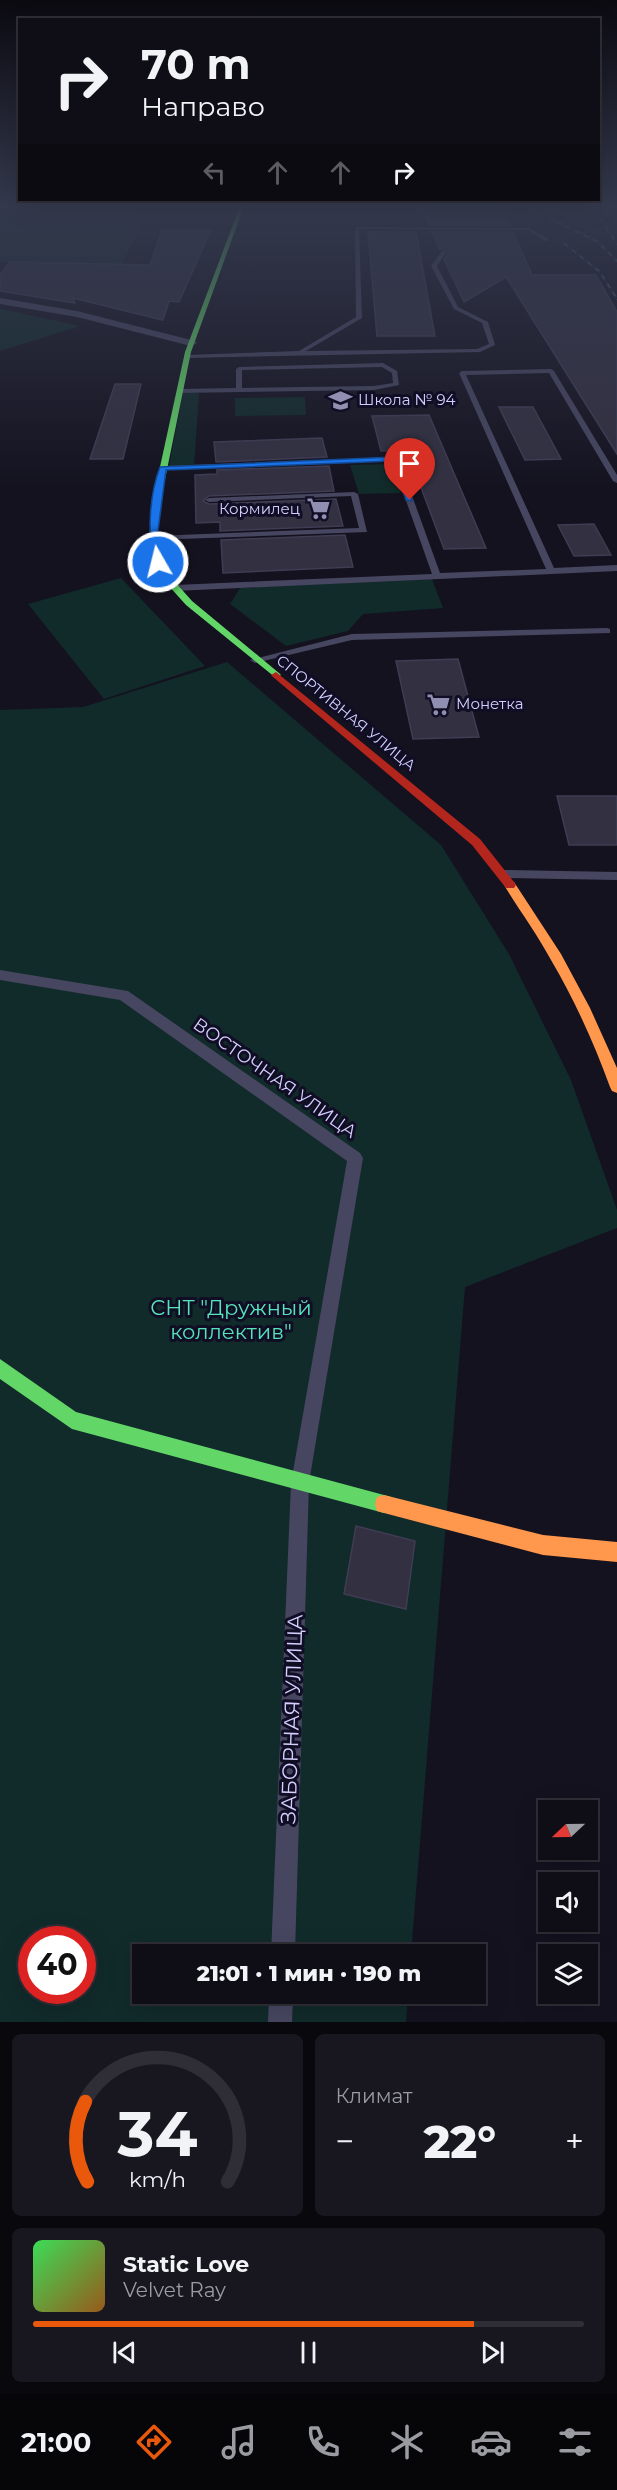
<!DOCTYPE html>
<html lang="ru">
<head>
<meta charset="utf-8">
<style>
  :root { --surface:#0f0e17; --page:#181720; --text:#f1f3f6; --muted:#9b9ca1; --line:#2f2e36; --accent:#ea580c }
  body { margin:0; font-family:Montserrat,sans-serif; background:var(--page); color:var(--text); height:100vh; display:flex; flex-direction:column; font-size:22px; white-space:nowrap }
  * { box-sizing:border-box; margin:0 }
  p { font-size:20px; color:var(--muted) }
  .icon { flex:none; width:33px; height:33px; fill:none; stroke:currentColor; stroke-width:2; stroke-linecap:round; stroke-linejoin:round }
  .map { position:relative; height:2022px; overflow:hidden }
  .details { display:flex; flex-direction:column; gap:12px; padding:12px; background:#08080d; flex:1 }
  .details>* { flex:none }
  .banner { position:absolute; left:18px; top:18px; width:582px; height:183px; border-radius:0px; box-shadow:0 6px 24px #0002,0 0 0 2px var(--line); background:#0f0e17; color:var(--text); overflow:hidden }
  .needle { width:39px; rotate:248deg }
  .fabs { position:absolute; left:538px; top:1800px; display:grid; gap:12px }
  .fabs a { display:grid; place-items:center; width:60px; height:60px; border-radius:0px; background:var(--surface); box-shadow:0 6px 24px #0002,0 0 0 2px var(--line); font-size:30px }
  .speed { position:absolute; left:18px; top:1926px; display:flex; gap:12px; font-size:30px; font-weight:700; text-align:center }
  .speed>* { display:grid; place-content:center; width:78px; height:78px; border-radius:50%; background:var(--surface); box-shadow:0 6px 24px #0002,0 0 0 2px var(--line); line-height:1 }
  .speed .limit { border:9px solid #d22; background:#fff; color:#111 }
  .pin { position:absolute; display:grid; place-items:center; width:51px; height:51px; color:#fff; margin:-62px -26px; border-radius:50% 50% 50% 0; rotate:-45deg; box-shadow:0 0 6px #0007 }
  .pin .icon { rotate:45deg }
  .me { position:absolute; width:66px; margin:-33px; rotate:352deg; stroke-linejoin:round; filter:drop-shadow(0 0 4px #0008) }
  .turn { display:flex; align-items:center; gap:21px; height:126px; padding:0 24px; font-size:27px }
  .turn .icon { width:78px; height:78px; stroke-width:2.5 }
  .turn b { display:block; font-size:42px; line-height:51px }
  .lanes { display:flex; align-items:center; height:57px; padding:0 24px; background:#0003; justify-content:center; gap:30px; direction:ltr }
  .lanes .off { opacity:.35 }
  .big { font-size:45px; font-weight:800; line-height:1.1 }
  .details .widget { flex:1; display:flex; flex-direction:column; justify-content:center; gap:9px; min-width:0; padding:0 21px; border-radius:9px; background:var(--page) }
  .details .dial { align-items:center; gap:0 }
  .dial svg { height:156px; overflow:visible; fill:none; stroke:var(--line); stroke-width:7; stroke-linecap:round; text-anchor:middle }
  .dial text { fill:var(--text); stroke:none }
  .song { display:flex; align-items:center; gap:18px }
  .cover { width:72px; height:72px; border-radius:9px; background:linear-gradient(135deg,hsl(130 70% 55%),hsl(30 70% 35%)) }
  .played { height:6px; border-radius:3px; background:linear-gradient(90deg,var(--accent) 80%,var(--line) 80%) }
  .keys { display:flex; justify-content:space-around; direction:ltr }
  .heat { display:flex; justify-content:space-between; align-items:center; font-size:33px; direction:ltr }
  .details .tiles { flex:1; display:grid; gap:12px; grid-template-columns:1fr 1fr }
  .widget:last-child { grid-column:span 2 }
  .trip { position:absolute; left:132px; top:1944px; width:354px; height:60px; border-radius:0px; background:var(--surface); box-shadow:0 6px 24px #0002,0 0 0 2px var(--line); font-weight:800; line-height:60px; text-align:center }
  .menu { display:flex; height:96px; justify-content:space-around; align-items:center; background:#060609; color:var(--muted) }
  .menu .icon { width:42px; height:42px }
  .menu .selected { color:var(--accent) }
  .menu b { font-size:27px; color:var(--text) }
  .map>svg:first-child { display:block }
  .green { fill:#112a2a; fill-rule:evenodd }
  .building { fill:#323041; stroke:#3f3c53; stroke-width:1.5 }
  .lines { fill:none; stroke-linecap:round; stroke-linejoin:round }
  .lane { fill:#464660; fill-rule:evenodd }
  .street { fill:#464660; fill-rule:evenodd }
  .fast { fill:#63d668; fill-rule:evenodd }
  .slow { fill:#ff974d; fill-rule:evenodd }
  .jam { fill:#b3261e; fill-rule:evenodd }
  .rail-casing { stroke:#3f5768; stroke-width:2 }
  .rail { stroke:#100d24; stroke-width:1.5; stroke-dasharray:5; stroke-linecap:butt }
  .route { fill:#1a73e8; stroke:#114b97; stroke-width:1.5 }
  .labels { text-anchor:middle; stroke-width:6; stroke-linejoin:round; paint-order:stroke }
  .far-poi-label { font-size:15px; fill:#d3d0ff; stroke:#100d24; text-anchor:start }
  .far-street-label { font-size:15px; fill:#d3d0ff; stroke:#100d24 }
  .street-label { font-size:18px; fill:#d3d0ff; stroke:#100d24 }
  .near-park-label { font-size:21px; fill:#55e5bb; stroke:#100d24 }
  .near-street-label { font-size:21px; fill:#d3d0ff; stroke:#100d24 }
</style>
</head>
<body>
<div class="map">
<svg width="617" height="2022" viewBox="0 0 617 2022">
  <rect width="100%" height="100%" fill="#14121f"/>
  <!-- green -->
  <path class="green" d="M 0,206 L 95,206 L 146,215 L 122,264 L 0,262 Z
    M 540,206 L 582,206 L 599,236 Z
    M 0,309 L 80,326 L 0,351 Z
    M 183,393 L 199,393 L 194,465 L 169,466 Z
    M 305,397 L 306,415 L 235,416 L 235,398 Z
    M 390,464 L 401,493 L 359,494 L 350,465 Z
    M 121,578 L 205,666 L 104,699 L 28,604 Z
    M 432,579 L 443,608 L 363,614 L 348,631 L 286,646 L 230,604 L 240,588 Z
    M 227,662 L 441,845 L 509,954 L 571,1080 L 617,1210 L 617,1228 L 465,1287 L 411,1954 L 142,1954 L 142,1994 L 408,1994 L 406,2022 L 0,2022 L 0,710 L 83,707 ZM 32,1940 L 82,1940 L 82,1990 L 32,1990 Z"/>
  <!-- building -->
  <path class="building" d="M 420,206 L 501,206 L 510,226 L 429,225 Z
    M 162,230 L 211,230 L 179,302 L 169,301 L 163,320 L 73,298 L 75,303 L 0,291 L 0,275 L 10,262 L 150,265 Z
    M 368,232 L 416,232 L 435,336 L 377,336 Z
    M 432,232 L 513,232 L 532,275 L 596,275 L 617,312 L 617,454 L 506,277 L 464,302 L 444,259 L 448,252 L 443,248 L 440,250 Z
    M 115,384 L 141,384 L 123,459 L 90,459 Z
    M 499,407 L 533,407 L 561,459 L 525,460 Z
    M 429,415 L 486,548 L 444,549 L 407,450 L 381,451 L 372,416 Z
    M 322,438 L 327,457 L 216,462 L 214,442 Z
    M 329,466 L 334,491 L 209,496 L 203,501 L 209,504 L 336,499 L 343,526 L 220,531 L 220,522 L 196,523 L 195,475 L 217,474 L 217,470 Z
    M 594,524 L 611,555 L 574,556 L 558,525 Z
    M 345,535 L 353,567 L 223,573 L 221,540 Z
    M 458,659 L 479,737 L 413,739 L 396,661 Z
    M 557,796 L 617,796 L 617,845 L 569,845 Z
    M 356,1526 L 415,1541 L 406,1609 L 344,1594 Z"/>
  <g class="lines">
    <!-- lane -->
    <path class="lane" d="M 357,227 L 529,228 L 550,240 L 545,241 L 528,230 L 359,229 L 362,318 L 306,351 L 477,349 L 489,344 L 482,323 L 454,309 L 431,266 L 443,250 L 446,252 L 437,266 L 458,307 L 488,322 L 495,345 L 480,352 L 185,358 L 187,355 L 299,351 L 356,317 L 355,228 Z
      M 383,363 L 397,371 L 399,385 L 374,390 L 180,393 L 177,391 L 180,389 L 236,388 L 236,369 L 239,367 ZM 382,367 L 392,373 L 393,383 L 374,386 L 242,388 L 242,370 Z
      M 551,369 L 554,371 L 617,475 L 617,483 L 613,481 L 549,373 L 466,375 L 554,568 L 617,565 L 617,571 L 175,591 L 171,588 L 175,585 L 432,574 L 392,461 L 160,470 L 159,468 L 163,466 L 398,457 L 440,573 L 546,569 L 459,373 L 462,371 Z
      M 354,492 L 358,494 L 367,532 L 153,540 L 149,538 L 153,536 L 359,528 L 351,496 L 209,502 L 205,500 L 209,498 Z
      M 607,628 L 610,629 L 610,633 L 352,640 L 255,663 L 250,660 L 352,634 Z
      M 504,870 L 617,872 L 617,880 L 504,878 L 498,874 Z
      M 0,970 L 128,991 L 360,1153 L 363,1158 L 309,1483 L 295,1954 L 271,1954 L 291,1483 L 347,1161 L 120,1000 L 0,980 Z
      M 269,1994 L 293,1994 L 292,2022 L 268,2022 Z"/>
    <!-- street -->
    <path class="street" d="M 0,298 L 77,311 L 195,341 L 197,343 L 191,346 L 77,317 L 0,304 Z"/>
    <!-- fast -->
    <path class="fast" d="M 240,206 L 244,206 L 191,352 L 161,499 L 157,538 L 162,562 L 175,582 L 192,601 L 279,673 L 281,675 L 276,678 L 186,605 L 168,585 L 154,562 L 149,538 L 153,499 L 185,352 Z
      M 0,1359 L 76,1412 L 384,1495 L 391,1497 L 393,1504 L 391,1511 L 384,1513 L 72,1429 L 0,1379 Z"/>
    <!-- slow -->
    <path class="slow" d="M 510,881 L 514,882 L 561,954 L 590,1008 L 617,1068 L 617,1093 L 612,1091 L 610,1087 C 594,1043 575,1001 551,960 C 537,934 519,910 504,885 Z
      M 384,1495 L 543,1535 L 617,1542 L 617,1562 L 543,1555 L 384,1513 L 377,1511 L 375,1504 L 377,1497 Z"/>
    <!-- jam -->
    <path class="jam" d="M 276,672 L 480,839 L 514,882 L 516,885 L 514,888 L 506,888 L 472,845 L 273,677 L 271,675 Z"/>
    <defs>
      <path id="rail" d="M 526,206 L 598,242 L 617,261
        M 592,206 L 617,244
        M 560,240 L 600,272 L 617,299"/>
    </defs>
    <!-- rail casing -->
    <use href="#rail" class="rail-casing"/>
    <!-- rail -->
    <use href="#rail" class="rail"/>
  </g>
  <!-- sky -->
  <linearGradient id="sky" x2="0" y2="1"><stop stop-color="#0b0a11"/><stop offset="0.42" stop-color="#34394d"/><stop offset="1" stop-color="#34394d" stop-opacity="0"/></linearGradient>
  <rect width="617" height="489" fill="url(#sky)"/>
  <!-- route -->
  <path class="route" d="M 395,457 L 399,459 L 412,501 L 406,500 L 392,461 L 166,470 L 157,538 L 162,562 L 158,564 L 153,562 C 148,531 149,496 160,467 Z"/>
  <!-- icons -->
  <defs>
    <symbol id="school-bare" viewBox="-9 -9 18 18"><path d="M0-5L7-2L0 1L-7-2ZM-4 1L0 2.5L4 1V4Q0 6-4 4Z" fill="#908eb1" stroke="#100d24" stroke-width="2.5" paint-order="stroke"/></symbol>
    <symbol id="supermarket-bare" viewBox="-9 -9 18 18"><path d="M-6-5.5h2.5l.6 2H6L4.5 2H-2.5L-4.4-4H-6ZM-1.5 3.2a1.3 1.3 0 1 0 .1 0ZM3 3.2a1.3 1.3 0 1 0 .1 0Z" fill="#908eb1" stroke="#100d24" stroke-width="2.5" paint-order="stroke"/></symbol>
  </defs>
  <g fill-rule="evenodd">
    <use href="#school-bare" x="324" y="384" width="33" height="33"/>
    <use href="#supermarket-bare" x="302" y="492" width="33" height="33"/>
    <use href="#supermarket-bare" x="422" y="688" width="33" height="33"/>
  </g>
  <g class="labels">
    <!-- far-poi labels -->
    <g class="far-poi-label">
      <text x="358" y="405">Школа № 94</text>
      <text x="300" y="514" text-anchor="end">Кормилец</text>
      <text x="456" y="709">Монетка</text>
    </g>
    <!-- far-street labels -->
    <g class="far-street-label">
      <text transform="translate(346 713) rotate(39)" y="5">СПОРТИВНАЯ УЛИЦА</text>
    </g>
    <!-- street labels -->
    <g class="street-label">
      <text transform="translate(275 1078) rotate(35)" y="6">ВОСТОЧНАЯ УЛИЦА</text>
    </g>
    <!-- near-park labels -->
    <g class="near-park-label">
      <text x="231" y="1315">СНТ "Дружный<tspan x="231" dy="24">коллектив"</tspan></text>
    </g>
    <!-- near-street labels -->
    <g class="near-street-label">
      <text transform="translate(292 1719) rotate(-88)" y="7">ЗАБОРНАЯ УЛИЦА</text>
    </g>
  </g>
</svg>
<div class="fabs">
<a><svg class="needle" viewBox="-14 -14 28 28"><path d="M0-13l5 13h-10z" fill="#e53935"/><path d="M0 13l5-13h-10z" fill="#9b9ca1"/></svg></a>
<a><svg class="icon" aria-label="sound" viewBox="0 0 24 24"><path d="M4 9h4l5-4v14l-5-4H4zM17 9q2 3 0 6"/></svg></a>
<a><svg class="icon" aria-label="layers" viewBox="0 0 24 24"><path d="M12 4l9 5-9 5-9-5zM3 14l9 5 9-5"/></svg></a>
</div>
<div class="speed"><div class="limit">40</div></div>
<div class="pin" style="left:410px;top:500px;background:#d93025"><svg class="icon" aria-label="arrive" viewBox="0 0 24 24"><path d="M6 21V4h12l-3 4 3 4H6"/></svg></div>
<svg class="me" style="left:158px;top:562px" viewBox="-20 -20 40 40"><circle r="17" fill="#1a73e8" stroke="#fff" stroke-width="3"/><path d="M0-11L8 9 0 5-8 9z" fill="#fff"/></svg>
<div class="trip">21:01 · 1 мин · 190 m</div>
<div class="banner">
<div class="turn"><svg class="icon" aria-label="right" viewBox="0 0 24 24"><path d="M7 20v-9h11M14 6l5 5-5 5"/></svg><div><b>70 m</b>Направо</div></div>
<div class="lanes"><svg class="icon off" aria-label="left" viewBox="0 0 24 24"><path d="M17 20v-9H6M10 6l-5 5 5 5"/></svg><svg class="icon off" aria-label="ahead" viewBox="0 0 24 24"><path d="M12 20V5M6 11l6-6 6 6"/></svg><svg class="icon off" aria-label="ahead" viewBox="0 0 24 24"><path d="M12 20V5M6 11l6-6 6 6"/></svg><svg class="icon" aria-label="right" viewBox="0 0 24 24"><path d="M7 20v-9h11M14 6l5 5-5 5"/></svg></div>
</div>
</div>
<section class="details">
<div class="tiles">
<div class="widget dial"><svg viewBox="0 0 100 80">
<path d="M14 69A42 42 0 1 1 86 69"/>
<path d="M14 69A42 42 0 0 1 13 28" stroke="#ea580c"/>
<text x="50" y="56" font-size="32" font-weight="700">34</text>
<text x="50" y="72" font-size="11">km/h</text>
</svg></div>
<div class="widget"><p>Климат</p>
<div class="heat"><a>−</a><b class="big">22°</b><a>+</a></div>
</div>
<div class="widget">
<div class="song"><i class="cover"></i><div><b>Static Love</b><p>Velvet Ray</p></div></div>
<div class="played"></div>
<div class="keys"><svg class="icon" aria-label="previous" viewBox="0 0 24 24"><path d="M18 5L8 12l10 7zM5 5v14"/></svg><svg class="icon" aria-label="pause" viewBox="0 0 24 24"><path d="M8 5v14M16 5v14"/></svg><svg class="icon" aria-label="next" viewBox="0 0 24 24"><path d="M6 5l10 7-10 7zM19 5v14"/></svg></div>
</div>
</div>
</section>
<nav class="menu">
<b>21:00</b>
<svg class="icon selected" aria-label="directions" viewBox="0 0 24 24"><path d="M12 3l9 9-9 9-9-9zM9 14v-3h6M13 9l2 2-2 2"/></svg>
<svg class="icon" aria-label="music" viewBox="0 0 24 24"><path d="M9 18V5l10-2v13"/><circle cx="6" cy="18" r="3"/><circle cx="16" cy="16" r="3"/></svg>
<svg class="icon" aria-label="phone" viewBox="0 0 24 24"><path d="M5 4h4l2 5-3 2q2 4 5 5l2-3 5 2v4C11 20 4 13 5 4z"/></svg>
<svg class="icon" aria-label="climate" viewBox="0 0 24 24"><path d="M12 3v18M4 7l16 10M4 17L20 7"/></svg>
<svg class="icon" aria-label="car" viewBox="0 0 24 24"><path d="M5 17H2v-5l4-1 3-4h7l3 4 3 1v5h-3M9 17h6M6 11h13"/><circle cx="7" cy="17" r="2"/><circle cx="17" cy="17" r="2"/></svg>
<svg class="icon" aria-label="filters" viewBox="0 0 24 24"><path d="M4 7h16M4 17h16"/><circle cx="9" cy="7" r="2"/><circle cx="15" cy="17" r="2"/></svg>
</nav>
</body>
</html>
